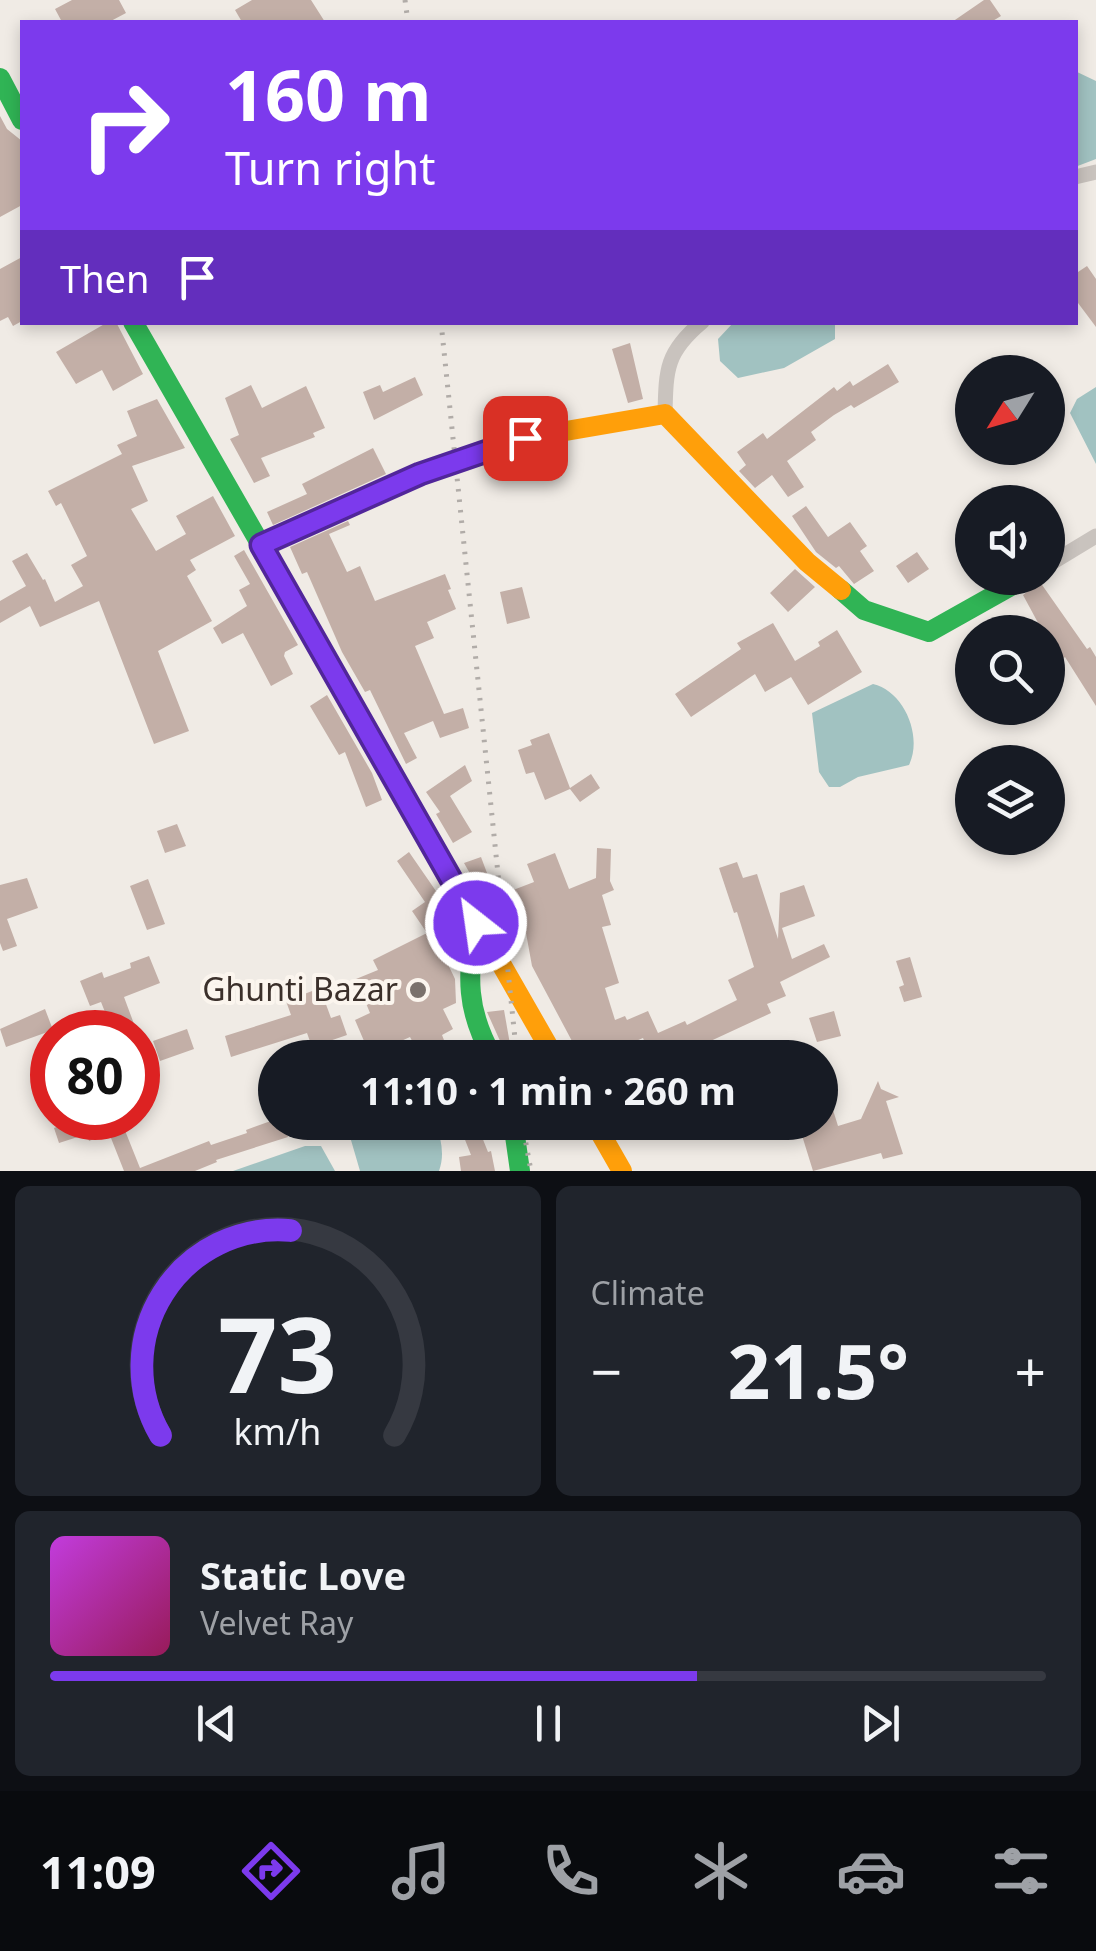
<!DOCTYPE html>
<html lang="en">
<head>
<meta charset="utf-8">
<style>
  :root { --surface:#171b24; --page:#20242c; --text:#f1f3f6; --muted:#9ea1a6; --line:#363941; --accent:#7c3aed }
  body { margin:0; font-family:"Noto Sans",sans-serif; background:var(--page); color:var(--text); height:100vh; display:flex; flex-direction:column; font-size:38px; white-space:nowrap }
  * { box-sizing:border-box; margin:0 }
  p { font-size:32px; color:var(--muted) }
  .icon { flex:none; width:55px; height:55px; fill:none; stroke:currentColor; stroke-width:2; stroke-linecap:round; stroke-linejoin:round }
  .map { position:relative; height:1171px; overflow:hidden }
  .details { display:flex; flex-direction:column; gap:15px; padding:15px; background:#0d0f14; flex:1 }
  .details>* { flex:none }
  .banner { position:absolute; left:20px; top:20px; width:1058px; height:305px; border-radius:0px; box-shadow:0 5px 15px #0003; background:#7c3aed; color:#fff; overflow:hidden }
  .needle { width:65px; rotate:233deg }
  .controls { position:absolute; left:955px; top:355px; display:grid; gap:20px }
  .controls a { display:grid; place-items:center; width:110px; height:110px; border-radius:50%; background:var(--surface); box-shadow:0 5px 15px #0003; font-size:50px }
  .speed { position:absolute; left:30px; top:1010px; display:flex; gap:20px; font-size:50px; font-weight:700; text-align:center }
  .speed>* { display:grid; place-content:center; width:130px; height:130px; border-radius:50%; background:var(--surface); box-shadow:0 5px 15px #0003; line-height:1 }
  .speed .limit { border:15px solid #d22; background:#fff; color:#111 }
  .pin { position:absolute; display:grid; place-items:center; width:85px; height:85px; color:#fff; margin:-42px; border-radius:20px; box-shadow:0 5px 15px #0006 }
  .me { position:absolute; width:110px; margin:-55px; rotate:330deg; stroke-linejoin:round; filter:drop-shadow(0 0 8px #0008) }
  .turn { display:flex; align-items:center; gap:35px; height:210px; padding:0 40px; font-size:45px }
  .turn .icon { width:130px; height:130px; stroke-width:2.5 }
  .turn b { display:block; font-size:70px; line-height:85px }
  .then { display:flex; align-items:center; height:95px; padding:0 40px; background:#0003; gap:20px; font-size:38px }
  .big { font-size:75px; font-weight:700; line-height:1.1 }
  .details .card { flex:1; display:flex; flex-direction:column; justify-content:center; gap:15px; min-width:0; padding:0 35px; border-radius:15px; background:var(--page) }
  .details .dial { align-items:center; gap:0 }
  .dial svg { height:260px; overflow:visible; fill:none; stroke:var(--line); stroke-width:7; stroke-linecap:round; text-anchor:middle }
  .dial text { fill:var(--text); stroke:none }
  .song { display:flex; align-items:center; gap:30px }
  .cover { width:120px; height:120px; border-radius:15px; background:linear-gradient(135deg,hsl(290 70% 55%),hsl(330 70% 35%)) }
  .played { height:10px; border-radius:5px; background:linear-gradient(90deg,var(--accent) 65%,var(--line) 65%) }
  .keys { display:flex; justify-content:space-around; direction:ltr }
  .heat { display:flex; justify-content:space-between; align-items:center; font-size:55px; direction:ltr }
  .details .tiles { flex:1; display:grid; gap:15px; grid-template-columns:1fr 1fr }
  .card:last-child { grid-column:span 2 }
  .trip { position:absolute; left:258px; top:1040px; width:580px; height:100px; border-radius:50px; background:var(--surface); box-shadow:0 5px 15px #0003; font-weight:700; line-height:100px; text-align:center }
  .dock { display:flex; height:160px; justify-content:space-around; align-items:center; background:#090b0e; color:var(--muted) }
  .dock .icon { width:70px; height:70px }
  .dock .on { color:var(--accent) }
  .dock b { font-size:45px; color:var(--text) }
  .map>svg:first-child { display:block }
  .water { fill:#a1c2c1 }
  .building { fill:#c3afa7 }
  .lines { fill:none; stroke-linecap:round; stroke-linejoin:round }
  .street { stroke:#c9c3be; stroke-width:15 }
  .fast { stroke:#30b455; stroke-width:20 }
  .slow { stroke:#ff9f0a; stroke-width:20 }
  .rail { stroke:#b1aca8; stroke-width:5; stroke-dasharray:2.5 8; stroke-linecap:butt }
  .route-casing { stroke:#51269a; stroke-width:25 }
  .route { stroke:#7c3aed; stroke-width:18 }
  .poi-dot { fill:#7a716c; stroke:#fbf5ee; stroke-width:4 }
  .labels { text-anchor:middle; stroke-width:8; stroke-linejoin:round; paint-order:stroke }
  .poi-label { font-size:32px; fill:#3b302b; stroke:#fbf5ee; text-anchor:end }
</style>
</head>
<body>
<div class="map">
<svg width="1096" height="1171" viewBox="0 0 1096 1171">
  <rect width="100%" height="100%" fill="#f0ebe5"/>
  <!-- water -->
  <path class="water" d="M 1075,71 L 1096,81 L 1096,159 L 1075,167 Z
    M 835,322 L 835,339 L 784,368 L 738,378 L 720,361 L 718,339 L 733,323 Z
    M 1096,387 L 1096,464 L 1070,413 L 1077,399 Z
    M 873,684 C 904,691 923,736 909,765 L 858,777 L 840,787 L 829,787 L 819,772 L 812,713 Z
    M 346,1123 L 436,1123 C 441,1139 445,1155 439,1171 L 360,1171 Z
    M 305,1146 L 321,1146 L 335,1171 L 233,1171 Z"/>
  <!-- building -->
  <path class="building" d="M 72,0 L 119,0 L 126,13 L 109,22 L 62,22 L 55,9 Z
    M 252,0 L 311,0 L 325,22 L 242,22 L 235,10 Z
    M 984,0 L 990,0 L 1001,16 L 991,22 L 952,22 Z
    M 0,116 L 7,129 L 22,141 L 22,205 L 0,217 Z
    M 22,257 L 22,321 L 13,326 L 8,317 L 0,321 L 0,269 Z
    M 1087,266 L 1096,279 L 1096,327 L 1075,299 L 1075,274 Z
    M 108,322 L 116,322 L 143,374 L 113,391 L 102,370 L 76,384 L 56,352 Z
    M 630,343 L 643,399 L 628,403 L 612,349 Z
    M 888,364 L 899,382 L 854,408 L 851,405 L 834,415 L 811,432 L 816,440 L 787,461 L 804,487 L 788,497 L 772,475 L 755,488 L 739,471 L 746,465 L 737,452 L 763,433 L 767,439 L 834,387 L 837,391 L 850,381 L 853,386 Z
    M 415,377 L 423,395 L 374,420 L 363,392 L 380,385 L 383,392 Z
    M 251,385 L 262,408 L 306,386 L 325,428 L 313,433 L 315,437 L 261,458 L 270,476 L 254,483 L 230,439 L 239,435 L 225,398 Z
    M 157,399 L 185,448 L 132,466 L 148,501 L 131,509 L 156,551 L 186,534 L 176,516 L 213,496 L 235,536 L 190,560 L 196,570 L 187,576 L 212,621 L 158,651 L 189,731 L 154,744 L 99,601 L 40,627 L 30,606 L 0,623 L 0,601 L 26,586 L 12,561 L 27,553 L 43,580 L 45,579 L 55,602 L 83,586 L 71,565 L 87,556 L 61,503 L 56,506 L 48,491 L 122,454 L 117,445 L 137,436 L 127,411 Z
    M 373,448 L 386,474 L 273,525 L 267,512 L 307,494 L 302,484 Z
    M 806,506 L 828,537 L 850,522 L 867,546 L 860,551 L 874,571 L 854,584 L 839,566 L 836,568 L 816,552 L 792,516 Z
    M 348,521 L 350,525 L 329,534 L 347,572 L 360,566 L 375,601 L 445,574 L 451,589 L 448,590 L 456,609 L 427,622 L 434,638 L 415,646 L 444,714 L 463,708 L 469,728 L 440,738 L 433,721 L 404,733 L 417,758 L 406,764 L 370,690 L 365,692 L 342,652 L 307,572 L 302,574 L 290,547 Z
    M 244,550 L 298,645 L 285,652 L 284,656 L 293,674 L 271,686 L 243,633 L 222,644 L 213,628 L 247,606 L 239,590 L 250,584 L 234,556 Z
    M 917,552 L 929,569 L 908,583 L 896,566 Z
    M 795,569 L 815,587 L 788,612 L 770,593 Z
    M 1040,582 L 1087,649 L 1090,647 L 1096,657 L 1096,706 L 1065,657 L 1059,662 L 1048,641 L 1048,632 L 1043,632 L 1023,595 Z
    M 522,587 L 530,618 L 507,624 L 500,592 Z
    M 773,623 L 795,661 L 820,646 L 818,642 L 837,630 L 862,672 L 808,705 L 791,677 L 765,692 L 755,674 L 691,717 L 675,694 L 741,649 L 737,643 Z
    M 327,695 L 372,773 L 382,800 L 366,807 L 345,752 L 339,755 L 310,706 Z
    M 549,733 L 570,788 L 591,774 L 600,788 L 580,802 L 570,789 L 545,800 L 534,772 L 526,774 L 518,750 L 532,745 L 530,740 Z
    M 465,765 L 472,781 L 450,796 L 472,832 L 453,843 L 436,814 L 440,812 L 426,792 Z
    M 177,824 L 186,846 L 165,853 L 157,831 Z
    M 597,848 L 611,849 L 610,881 L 614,890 L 602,895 L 611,925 L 602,927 L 619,983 L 605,988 L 615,1020 L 625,1016 L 627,1020 L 648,1011 L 658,1033 L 685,1021 L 687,1025 L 737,1000 L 728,980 L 754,967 L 737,912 L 734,913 L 719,868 L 737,862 L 743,878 L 757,874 L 778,939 L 780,893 L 804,885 L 815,916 L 782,928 L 792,959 L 824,944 L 830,957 L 780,982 L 786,996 L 767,1004 L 771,1013 L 689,1051 L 692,1058 L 651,1058 L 643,1038 L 596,1058 L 581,1058 L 532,966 L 522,911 L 496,919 L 464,863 L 481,857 L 490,881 L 493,880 L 500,895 L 534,882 L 527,864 L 555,853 L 569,889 L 596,878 Z
    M 409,852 L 438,894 L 440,892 L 449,908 L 445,911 L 460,933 L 458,946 L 444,956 L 455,979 L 456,1003 L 443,1009 L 453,1029 L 442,1035 L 451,1058 L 421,1058 L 410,1037 L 370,1055 L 355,1020 L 370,1013 L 356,979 L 378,970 L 373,960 L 427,933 L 412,911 L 425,902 L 397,861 Z
    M 27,878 L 38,908 L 7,919 L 17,946 L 3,951 L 0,943 L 0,885 Z
    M 148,879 L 165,924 L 147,930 L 130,886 Z
    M 149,956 L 160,983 L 124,997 L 137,1032 L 113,1032 L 101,1002 L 90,1006 L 80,981 L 102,972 L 104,978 L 131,968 L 130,963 Z
    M 910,957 L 922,997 L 904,1002 L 899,987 L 904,985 L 896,961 Z
    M 320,988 L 331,1018 L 340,1015 L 347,1035 L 312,1047 L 307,1033 L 231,1057 L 225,1036 L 291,1015 L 286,1001 Z
    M 45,1009 L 53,1030 L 6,1047 L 0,1029 Z
    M 504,1010 L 511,1050 L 505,1052 L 487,1012 Z
    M 834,1011 L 841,1036 L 817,1042 L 809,1018 Z
    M 187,1029 L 194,1049 L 160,1061 L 153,1041 Z
    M 823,1078 L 838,1126 L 861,1119 L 878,1081 L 881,1089 L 899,1097 L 886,1101 L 903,1154 L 883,1159 L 881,1153 L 813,1171 L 800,1129 L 820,1123 L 820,1079 Z
    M 56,1118 L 120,1118 L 140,1168 L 209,1141 L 211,1145 L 247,1133 L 246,1130 L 268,1122 L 283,1122 L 288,1137 L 216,1160 L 217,1162 L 195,1171 L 124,1171 L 109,1133 L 89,1141 L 87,1134 L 59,1143 L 54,1128 L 59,1126 Z
    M 458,1122 L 476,1122 L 488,1152 L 491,1151 L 495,1171 L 461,1171 L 459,1157 L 471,1155 Z"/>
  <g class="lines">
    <!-- street -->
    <path class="street" d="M 1075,177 L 1096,172
      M 665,414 C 666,369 666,352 702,322
      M 1048,565 L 1096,536"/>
    <!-- fast -->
    <path class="fast" d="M 0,78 L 22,120
      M 133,322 L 385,761
      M 841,590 L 864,610 L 929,632 L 1025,578
      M 475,923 C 468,978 465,1008 493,1058
      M 513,1122 L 520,1171"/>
    <!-- slow -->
    <path class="slow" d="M 261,545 L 420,474 L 525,438 L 665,414 L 807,562 L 841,590
      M 385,761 L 555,1058
      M 594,1122 L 622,1171"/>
    <!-- rail -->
    <path class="rail" d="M 405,0 L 408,22
      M 441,322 L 517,1058
      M 522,1122 L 531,1171"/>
  </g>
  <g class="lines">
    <defs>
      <path id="route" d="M 476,923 L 261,545 L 420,474 L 525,438"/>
    </defs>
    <!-- route casing -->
    <use href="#route" class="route-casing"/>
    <!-- route -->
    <use href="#route" class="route"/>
  </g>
  <!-- markers -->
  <circle class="poi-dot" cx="418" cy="990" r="10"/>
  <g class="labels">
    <!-- poi labels -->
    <g class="poi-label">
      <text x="398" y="1001">Ghunti Bazar</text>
    </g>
  </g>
</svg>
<div class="controls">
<a><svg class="needle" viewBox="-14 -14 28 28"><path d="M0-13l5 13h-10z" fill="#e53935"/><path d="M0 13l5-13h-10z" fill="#9ea1a6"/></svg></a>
<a><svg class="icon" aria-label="sound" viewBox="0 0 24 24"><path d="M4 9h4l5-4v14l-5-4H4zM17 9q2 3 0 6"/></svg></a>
<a><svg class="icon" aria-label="search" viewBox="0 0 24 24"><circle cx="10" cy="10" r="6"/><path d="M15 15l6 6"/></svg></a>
<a><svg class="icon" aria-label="layers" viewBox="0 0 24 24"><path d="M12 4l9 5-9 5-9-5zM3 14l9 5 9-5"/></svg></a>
</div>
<div class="speed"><div class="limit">80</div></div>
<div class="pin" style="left:525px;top:438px;background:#d93025"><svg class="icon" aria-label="arrive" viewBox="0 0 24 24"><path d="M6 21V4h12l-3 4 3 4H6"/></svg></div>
<svg class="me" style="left:476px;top:923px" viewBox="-20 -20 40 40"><circle r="17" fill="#7c3aed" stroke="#fff" stroke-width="3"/><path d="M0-11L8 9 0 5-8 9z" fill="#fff"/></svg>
<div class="trip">11:10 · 1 min · 260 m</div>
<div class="banner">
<div class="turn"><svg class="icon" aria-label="right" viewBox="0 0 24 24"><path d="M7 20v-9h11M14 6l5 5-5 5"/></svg><div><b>160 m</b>Turn right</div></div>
<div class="then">Then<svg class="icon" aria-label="arrive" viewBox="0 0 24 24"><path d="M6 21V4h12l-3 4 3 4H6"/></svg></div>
</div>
</div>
<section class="details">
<div class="tiles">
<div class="card dial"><svg viewBox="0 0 100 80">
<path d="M14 69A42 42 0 1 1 86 69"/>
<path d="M14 69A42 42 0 0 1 54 6" stroke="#7c3aed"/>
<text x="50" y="56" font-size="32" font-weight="700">73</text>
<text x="50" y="72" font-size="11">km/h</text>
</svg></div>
<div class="card"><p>Climate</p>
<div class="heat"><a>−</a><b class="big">21.5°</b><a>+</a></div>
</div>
<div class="card">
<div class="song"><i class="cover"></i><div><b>Static Love</b><p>Velvet Ray</p></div></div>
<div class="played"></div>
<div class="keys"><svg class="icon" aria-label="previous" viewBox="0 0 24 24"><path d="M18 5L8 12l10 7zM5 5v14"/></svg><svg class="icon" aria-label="pause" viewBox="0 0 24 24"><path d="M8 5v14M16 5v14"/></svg><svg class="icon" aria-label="next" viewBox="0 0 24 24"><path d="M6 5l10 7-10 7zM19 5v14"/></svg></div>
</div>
</div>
</section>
<nav class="dock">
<b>11:09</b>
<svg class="icon on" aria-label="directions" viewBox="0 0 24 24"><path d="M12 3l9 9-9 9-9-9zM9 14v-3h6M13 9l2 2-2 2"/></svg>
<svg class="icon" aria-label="music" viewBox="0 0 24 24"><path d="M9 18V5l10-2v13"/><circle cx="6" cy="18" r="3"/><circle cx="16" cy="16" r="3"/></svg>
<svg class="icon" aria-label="phone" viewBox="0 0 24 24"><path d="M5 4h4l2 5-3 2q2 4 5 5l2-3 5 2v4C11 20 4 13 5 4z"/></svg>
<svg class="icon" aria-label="climate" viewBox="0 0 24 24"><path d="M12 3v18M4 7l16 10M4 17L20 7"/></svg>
<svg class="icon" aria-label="car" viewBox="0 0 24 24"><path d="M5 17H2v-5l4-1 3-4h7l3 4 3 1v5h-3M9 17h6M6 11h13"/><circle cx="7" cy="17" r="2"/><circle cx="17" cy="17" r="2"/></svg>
<svg class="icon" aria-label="filters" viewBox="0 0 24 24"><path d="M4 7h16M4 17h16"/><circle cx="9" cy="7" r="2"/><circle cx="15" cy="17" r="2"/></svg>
</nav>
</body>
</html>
